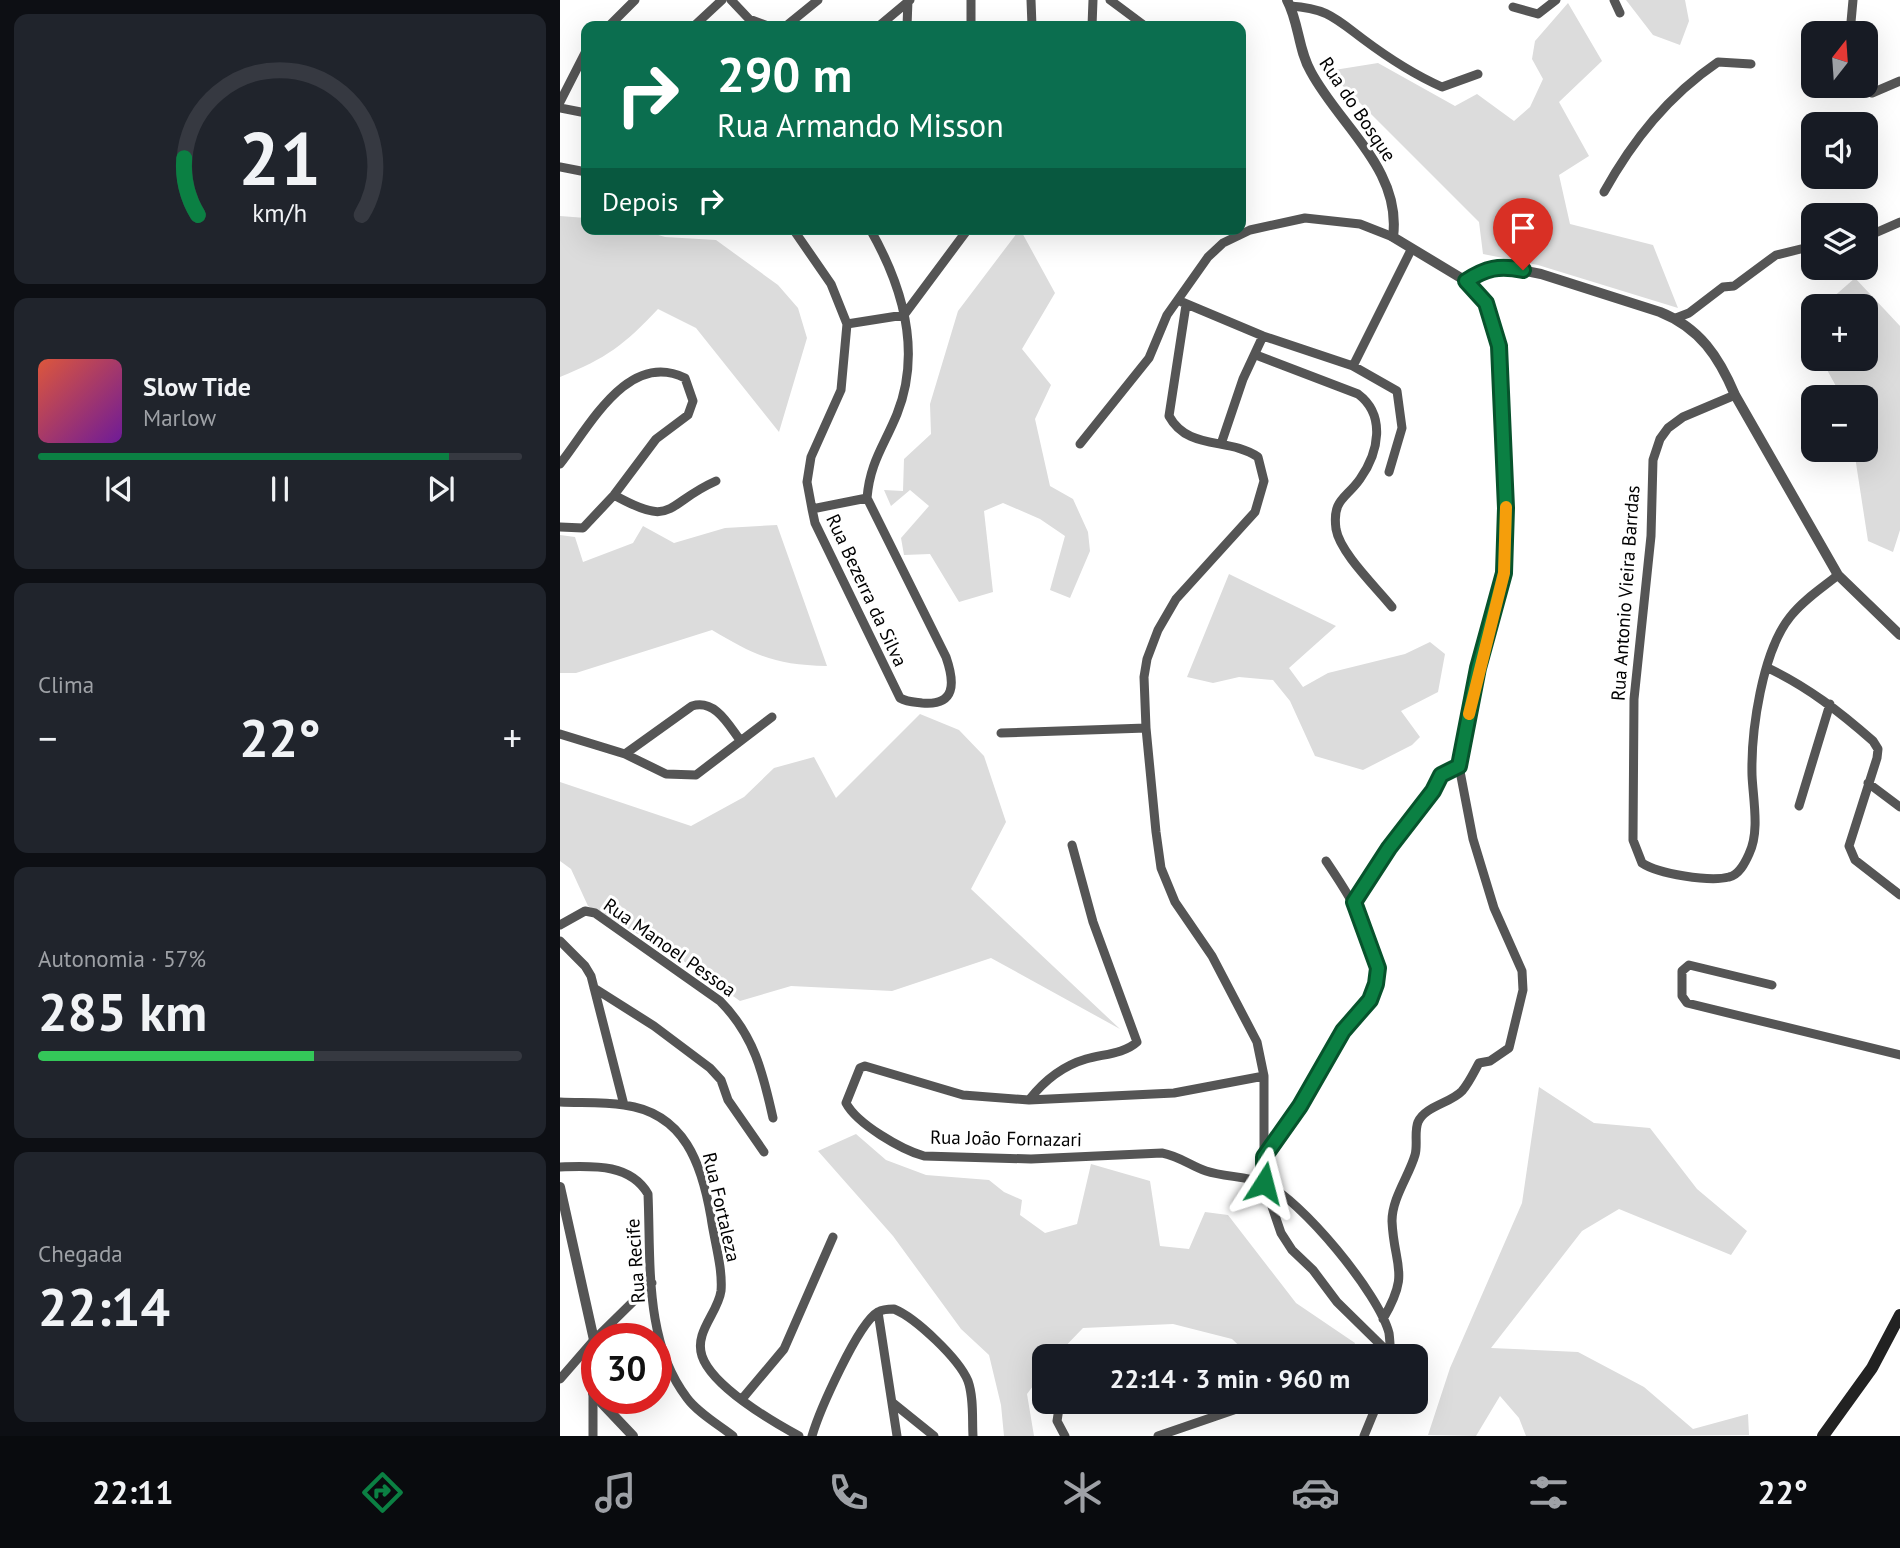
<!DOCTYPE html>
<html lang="pt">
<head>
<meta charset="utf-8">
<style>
  :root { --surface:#171b24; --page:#20242c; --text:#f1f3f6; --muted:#9ea1a6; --line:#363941; --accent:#0b8043 }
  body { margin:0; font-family:"PT Sans",sans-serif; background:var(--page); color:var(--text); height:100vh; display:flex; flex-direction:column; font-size:26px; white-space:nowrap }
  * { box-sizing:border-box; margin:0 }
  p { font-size:23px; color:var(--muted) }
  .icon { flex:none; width:38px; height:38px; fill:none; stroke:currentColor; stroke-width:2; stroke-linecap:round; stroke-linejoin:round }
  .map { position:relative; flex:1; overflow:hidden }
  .details { display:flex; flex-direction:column; gap:14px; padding:14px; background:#0d0f14; width:560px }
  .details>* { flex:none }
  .top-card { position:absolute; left:21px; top:21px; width:665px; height:214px; border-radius:14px; box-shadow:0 7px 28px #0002; background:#0b6e4f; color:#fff; overflow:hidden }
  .needle { width:46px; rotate:17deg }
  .buttons { position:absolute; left:1241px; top:21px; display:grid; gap:14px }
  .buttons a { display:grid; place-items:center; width:77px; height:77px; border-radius:14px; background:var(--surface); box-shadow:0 7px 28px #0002; font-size:35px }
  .speed { position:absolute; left:21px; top:1323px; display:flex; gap:14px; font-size:35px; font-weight:700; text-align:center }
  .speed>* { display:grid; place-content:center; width:91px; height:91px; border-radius:50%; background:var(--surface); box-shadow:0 7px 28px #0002; line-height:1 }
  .speed .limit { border:10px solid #d22; background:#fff; color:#111 }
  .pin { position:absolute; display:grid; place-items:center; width:60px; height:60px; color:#fff; margin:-72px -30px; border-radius:50% 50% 50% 0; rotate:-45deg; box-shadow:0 0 7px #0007 }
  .pin .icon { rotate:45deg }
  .me { position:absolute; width:77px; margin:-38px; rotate:9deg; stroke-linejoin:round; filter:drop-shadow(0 0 5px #0008) }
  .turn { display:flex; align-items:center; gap:24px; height:147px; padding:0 21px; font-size:32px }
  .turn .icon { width:91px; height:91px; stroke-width:2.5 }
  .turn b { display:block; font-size:49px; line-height:60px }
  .then { display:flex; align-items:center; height:66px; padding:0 21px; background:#0003; gap:14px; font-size:26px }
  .big { font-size:52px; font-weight:600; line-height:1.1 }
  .details .card { flex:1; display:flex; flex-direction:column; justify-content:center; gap:10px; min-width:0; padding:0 24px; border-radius:14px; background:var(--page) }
  .details .dial { align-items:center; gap:0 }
  .dial svg { height:182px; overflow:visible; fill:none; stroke:var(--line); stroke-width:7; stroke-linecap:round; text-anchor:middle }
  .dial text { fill:var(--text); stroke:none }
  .song { display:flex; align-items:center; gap:21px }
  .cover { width:84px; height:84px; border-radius:10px; background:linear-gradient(135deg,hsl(10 70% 55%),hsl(280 70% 35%)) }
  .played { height:7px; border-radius:4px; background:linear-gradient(90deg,var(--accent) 85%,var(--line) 85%) }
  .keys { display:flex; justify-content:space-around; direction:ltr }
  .heat { display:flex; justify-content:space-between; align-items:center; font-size:38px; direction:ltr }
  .charge { height:10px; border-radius:5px; background:linear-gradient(90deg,#34c759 57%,var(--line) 0) }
  .trip { position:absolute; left:472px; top:1344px; width:396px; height:70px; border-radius:14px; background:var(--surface); box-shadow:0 7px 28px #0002; font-weight:600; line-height:70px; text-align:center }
  .tab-bar { display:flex; height:112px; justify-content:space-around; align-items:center; background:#090b0e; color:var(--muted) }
  .tab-bar .icon { width:49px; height:49px }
  .tab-bar .on { color:var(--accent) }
  .tab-bar b { font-size:32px; color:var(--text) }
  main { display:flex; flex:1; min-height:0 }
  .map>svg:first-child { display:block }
  .green { fill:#dcdcdc }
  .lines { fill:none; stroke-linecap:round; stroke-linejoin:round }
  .minor { stroke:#555; stroke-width:9 }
  .tertiary { stroke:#555; stroke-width:10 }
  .secondary { stroke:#222; stroke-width:12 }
  .route-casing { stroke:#07532c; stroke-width:18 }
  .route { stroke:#0b8043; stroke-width:12 }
  .slow { stroke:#f59e0b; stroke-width:12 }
  .labels { text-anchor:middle; stroke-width:6; stroke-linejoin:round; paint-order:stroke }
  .street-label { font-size:19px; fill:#000; stroke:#fff }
</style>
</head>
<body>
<main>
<section class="details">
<div class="card dial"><svg viewBox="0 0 100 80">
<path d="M14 69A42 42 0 1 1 86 69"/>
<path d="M14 69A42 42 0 0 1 8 44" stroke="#0b8043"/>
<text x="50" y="56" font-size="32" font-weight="700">21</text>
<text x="50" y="72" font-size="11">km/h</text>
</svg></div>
<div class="card">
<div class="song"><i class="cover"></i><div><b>Slow Tide</b><p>Marlow</p></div></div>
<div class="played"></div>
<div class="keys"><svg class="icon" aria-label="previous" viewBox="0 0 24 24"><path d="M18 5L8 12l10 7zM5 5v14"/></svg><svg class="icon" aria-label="pause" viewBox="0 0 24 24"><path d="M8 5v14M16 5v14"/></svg><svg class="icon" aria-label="next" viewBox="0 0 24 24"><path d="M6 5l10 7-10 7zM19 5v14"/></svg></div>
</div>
<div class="card"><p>Clima</p>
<div class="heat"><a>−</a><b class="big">22°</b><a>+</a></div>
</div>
<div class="card"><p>Autonomia · 57%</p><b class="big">285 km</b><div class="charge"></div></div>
<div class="card"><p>Chegada</p><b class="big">22:14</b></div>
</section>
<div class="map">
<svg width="1340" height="1436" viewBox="0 0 1340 1436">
  <rect width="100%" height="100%" fill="#fff"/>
  <!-- green -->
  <path class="green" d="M 1066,0 L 1125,0 L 1129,21 L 1120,45 L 1093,35 Z
    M 1008,3 L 1042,61 L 999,102 L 1029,156 L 999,175 L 1010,224 L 1093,245 L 1118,308 L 978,265 L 923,254 L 919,222 L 768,71 L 818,63 L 895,106 L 917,94 L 954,121 L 970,107 L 983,79 L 972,59 L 975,41 Z
    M 0,216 L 26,218 L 26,229 L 78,229 L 105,237 L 156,240 L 218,285 L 238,308 L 247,338 L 219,432 L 136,328 L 98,309 C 64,345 47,358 0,377 Z
    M 460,229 L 495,293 L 462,349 L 491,385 L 475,419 L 490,486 L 513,499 L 528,532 L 530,551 L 510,598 L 490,590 L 505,536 L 480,519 L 443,503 L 424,511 L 433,592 L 399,602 L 370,554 L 344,555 L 341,538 L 369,506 L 350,490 L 331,506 L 324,490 L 343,491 L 344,459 L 371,434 L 370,404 L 398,311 Z
    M 1295,278 L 1340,326 L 1340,530 L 1333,552 L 1308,541 L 1294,450 L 1306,450 L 1306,397 L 1282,397 L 1261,359 L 1306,359 L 1306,306 L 1263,306 Z
    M 217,525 L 267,666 C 215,665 196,656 152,630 L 16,673 L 0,673 L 0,535 L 15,537 L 23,562 L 73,543 L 83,526 L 114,543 L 165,528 Z
    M 669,574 L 776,626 L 729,668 L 743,687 L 768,673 L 845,654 L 870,642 L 885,654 L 878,692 L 841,711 L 860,737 L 852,745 L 803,770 L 755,756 L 730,701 L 713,680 L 679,677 L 653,683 L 627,677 Z
    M 360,714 L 399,730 L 424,756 L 446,822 L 411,889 L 560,1029 L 431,958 L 332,991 L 231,986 L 180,1001 L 115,955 L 28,906 L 11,869 L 0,861 L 0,782 L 131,826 L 184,797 L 214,768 L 254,757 L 276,798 Z
    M 979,1087 L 1034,1123 L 1090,1128 L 1137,1189 L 1187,1231 L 1171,1255 L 1059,1209 L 1022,1231 L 931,1348 L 1018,1352 L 1084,1387 L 1133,1429 L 1188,1414 L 1189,1435 L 966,1436 L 959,1418 L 940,1396 L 916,1436 L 868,1435 L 890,1368 L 962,1203 Z
    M 296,1134 L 326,1160 L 366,1175 L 429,1180 L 444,1192 L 462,1200 L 460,1215 L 485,1233 L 517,1224 L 531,1164 L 590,1181 L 600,1246 L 629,1249 L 645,1212 L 668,1215 L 736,1303 L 795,1343 L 791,1356 L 690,1356 L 672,1339 L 613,1324 L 523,1328 L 496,1356 L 485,1356 L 485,1370 L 467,1394 L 474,1436 L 444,1436 L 441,1405 L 429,1355 L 401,1329 L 333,1236 L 258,1151 Z"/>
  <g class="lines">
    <!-- minor -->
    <path class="minor" d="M 171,0 L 189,19 L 208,26
      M 411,0 L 411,26
      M 471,0 L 472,26
      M 550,0 L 585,26
      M 1054,0 L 1060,13
      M 730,6 C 766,8 775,18 803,39 C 827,57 855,75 882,87 L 918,74
      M 953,7 L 978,14 L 996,0
      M 49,26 L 75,0
      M 134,26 L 162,0
      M 226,26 L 258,0
      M 319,26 L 350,0
      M 347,26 L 348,0
      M 532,26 L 533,0
      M 1290,33 L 1293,0
      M 1306,78 L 1312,93 L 1340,81
      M 0,102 L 26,51
      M 0,108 L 26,113
      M 0,167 L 26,172
      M 1044,192 C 1073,140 1108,96 1158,62 L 1191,64
      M 233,229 L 271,284 L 287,324 L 281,390 L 251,457 L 247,482 L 252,509 L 255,523 L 340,698 C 347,702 354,702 362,703 C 396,706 395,683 386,657 L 307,498 C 310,462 324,446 337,414 C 362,351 342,285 310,229
      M 1306,237 L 1340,222
      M 622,302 L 703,336 L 793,366 L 837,391 L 842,428 L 829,472
      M 626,305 L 609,416 C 628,451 669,437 698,457 L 704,481 L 695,512 L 616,599 L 598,630 L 587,659 L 584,677 L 586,728 L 596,832 L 601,868 L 615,902 L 652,956 L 697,1042 L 704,1076 L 704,1183 L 721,1233 L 732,1250 L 753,1270 L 777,1302 L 831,1355
      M 1116,318 L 1129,313 L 1163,287 L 1174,286 L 1216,255 L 1253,246
      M 287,324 L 344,315 L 408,229
      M 696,355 L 798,394 C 826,415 819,452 800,479 C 786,499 772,499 776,529 C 780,553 817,588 832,607
      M 793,366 L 851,250
      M 1175,395 L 1123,417 L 1108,428 L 1100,439 L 1093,460 L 1091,536 L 1074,699 L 1073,840 L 1082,863 C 1098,874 1150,882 1169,877 C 1179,875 1185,863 1189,854 C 1200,832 1193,799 1192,775 C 1191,731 1202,652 1230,617 C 1243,600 1262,588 1278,575
      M 520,444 L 589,358 L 607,315 L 648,257 L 663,243 L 690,230 L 745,218 L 800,224 L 833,237
      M 661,444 L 683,379 L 703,336
      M 0,464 C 30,426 68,350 125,378 L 133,401 L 128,415 L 96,439 L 54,495 L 23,528 L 0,527
      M 54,495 C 115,529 104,504 156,481
      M 252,509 L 307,498
      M 1208,668 C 1248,687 1280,712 1313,741 L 1318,749 L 1317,758 L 1289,846 L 1295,860 L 1340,895
      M 441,733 L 586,728
      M 0,734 L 65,754 L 106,774 L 136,775 L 212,717
      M 65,754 L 132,706 C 155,699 168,724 180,740
      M 1308,783 L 1340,807
      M 1239,806 L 1270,704
      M 512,845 L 533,922 L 577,1042 C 564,1054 543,1054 526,1059 C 502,1066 483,1082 469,1100 L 614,1093 L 704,1076
      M 794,902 L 829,848 L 873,791 L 881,775 L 899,766
      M 0,925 L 25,911 L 35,913 L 160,1001 C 194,1035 203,1073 213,1118
      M 0,941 L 25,966 L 31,976 L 64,1105
      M 1212,985 L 1129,965 L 1122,971 L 1122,996 L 1127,1003 L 1340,1055
      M 34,988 L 94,1026 L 150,1068 L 161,1080 L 168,1100 L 204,1152
      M 469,1100 L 403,1095 L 305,1066 L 300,1068 L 286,1103 C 297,1124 342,1150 364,1156 L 471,1159 L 602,1153 C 619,1156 631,1166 646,1171 C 664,1177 686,1176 704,1183 C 741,1199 819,1294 829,1333 C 830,1340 830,1348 831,1355
      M 0,1102 C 21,1103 43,1102 64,1105 C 125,1113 142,1165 151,1217 C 154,1240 163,1268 161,1291 C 158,1313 134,1332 142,1356 C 152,1386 211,1421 239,1436
      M 704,1157 C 730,1122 749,1085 772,1048 C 783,1030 802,1016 811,997 C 831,956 789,895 766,861
      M 0,1167 C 32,1166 70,1163 88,1194 C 91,1262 84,1342 127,1398 C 138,1413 159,1425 173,1436
      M 318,1312 L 337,1436
      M 823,1319 C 851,1271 834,1268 832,1221 C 832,1198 849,1176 855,1155 C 858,1145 854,1132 858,1122 C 865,1106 891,1103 902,1091 C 909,1083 914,1072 919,1063 L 930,1061 L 949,1048 L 963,990 L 962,971 L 934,908 L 913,839 L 899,766 L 918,668 L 944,573 L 946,508 L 939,346 L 926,303 L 906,281
      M 676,1356 L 689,1352
      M 0,1379 L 34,1340 L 92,1283
      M 33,1393 L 33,1436
      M 182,1399 L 224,1349 L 273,1237
      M 500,1402 L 497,1421 L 505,1436
      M 333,1403 L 374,1436
      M 252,1436 C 259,1412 298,1323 318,1312 C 323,1309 329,1309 334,1309 C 356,1318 399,1359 408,1381 C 414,1398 412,1419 413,1436
      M 598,1436 L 697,1402
      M 804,1436 L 818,1402"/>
    <!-- tertiary -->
    <path class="tertiary" d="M 727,0 C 739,22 738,50 751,72 C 780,126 842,170 833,237 L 906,281 L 925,269 L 945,267 L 981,274 L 1100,312 C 1140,328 1159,357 1175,395 L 1278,575 L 1340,635
      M 0,1187 L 34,1340 L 33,1393 L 37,1397
      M 37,1398 L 73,1436"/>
    <!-- secondary -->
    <path class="secondary" d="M 1263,1436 L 1312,1368 L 1340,1315"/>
  </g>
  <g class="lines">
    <defs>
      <path id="route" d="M 704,1183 L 704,1157 L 740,1106 L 783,1031 L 810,1000 L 816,984 L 818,968 L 794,902 L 829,848 L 873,791 L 881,775 L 899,766 L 918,668 L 944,573 L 946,508 L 939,346 L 926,303 L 906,281 C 926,268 939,265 963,270"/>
    </defs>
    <!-- route casing -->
    <use href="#route" class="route-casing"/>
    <!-- route -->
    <use href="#route" class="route"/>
    <!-- slow -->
    <path class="slow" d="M 909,714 L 944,573 L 946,507"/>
  </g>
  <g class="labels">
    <!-- street labels -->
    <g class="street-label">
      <text transform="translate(798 109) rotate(56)" y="7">Rua do Bosque</text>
      <text transform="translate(307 590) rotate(65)" y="7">Rua Bezerra da Silva</text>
      <text transform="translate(1065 593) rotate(-86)" y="7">Rua Antonio Vieira Barrdas</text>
      <text transform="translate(110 947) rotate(35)" y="7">Rua Manoel Pessoa</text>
      <text transform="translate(446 1138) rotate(1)" y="7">Rua João Fornazari</text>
      <text transform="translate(162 1207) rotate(77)" y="7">Rua Fortaleza</text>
      <text transform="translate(75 1261) rotate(-94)" y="7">Rua Recife</text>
    </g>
  </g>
</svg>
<div class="buttons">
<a><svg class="needle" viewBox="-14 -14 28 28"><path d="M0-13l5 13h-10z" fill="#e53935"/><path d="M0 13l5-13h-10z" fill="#9ea1a6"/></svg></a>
<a><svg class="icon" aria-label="sound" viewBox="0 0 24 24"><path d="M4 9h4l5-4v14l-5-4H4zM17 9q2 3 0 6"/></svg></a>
<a><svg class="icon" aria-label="layers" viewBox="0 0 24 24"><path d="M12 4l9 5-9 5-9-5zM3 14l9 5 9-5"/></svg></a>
<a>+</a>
<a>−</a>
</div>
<div class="speed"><div class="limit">30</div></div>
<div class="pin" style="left:963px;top:270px;background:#d93025"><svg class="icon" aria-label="arrive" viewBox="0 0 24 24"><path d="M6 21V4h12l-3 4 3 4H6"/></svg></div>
<svg class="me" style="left:704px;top:1183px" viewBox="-20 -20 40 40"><path d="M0-17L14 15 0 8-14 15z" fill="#0b8043" stroke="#fff" stroke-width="4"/></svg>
<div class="trip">22:14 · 3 min · 960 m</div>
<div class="top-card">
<div class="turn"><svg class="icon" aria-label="right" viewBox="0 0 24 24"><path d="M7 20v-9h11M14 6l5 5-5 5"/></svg><div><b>290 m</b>Rua Armando Misson</div></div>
<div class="then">Depois<svg class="icon" aria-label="right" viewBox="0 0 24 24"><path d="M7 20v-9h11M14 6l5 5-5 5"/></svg></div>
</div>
</div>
</main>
<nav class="tab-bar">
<b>22:11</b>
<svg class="icon on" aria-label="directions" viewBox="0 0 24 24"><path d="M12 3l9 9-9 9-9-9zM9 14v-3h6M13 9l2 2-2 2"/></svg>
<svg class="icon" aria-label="music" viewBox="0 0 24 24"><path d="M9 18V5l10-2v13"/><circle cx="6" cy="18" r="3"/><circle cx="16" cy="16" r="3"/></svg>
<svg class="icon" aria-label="phone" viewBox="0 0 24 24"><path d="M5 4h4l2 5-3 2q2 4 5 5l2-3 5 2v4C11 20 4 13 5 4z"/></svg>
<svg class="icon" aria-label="climate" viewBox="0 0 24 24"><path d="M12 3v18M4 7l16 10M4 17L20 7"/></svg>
<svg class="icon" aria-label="car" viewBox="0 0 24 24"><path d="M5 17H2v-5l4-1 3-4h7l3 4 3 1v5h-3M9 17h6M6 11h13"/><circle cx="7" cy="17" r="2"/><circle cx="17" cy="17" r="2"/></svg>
<svg class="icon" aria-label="filters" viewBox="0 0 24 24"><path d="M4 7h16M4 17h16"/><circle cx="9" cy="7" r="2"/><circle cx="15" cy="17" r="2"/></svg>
<b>22°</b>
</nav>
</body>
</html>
